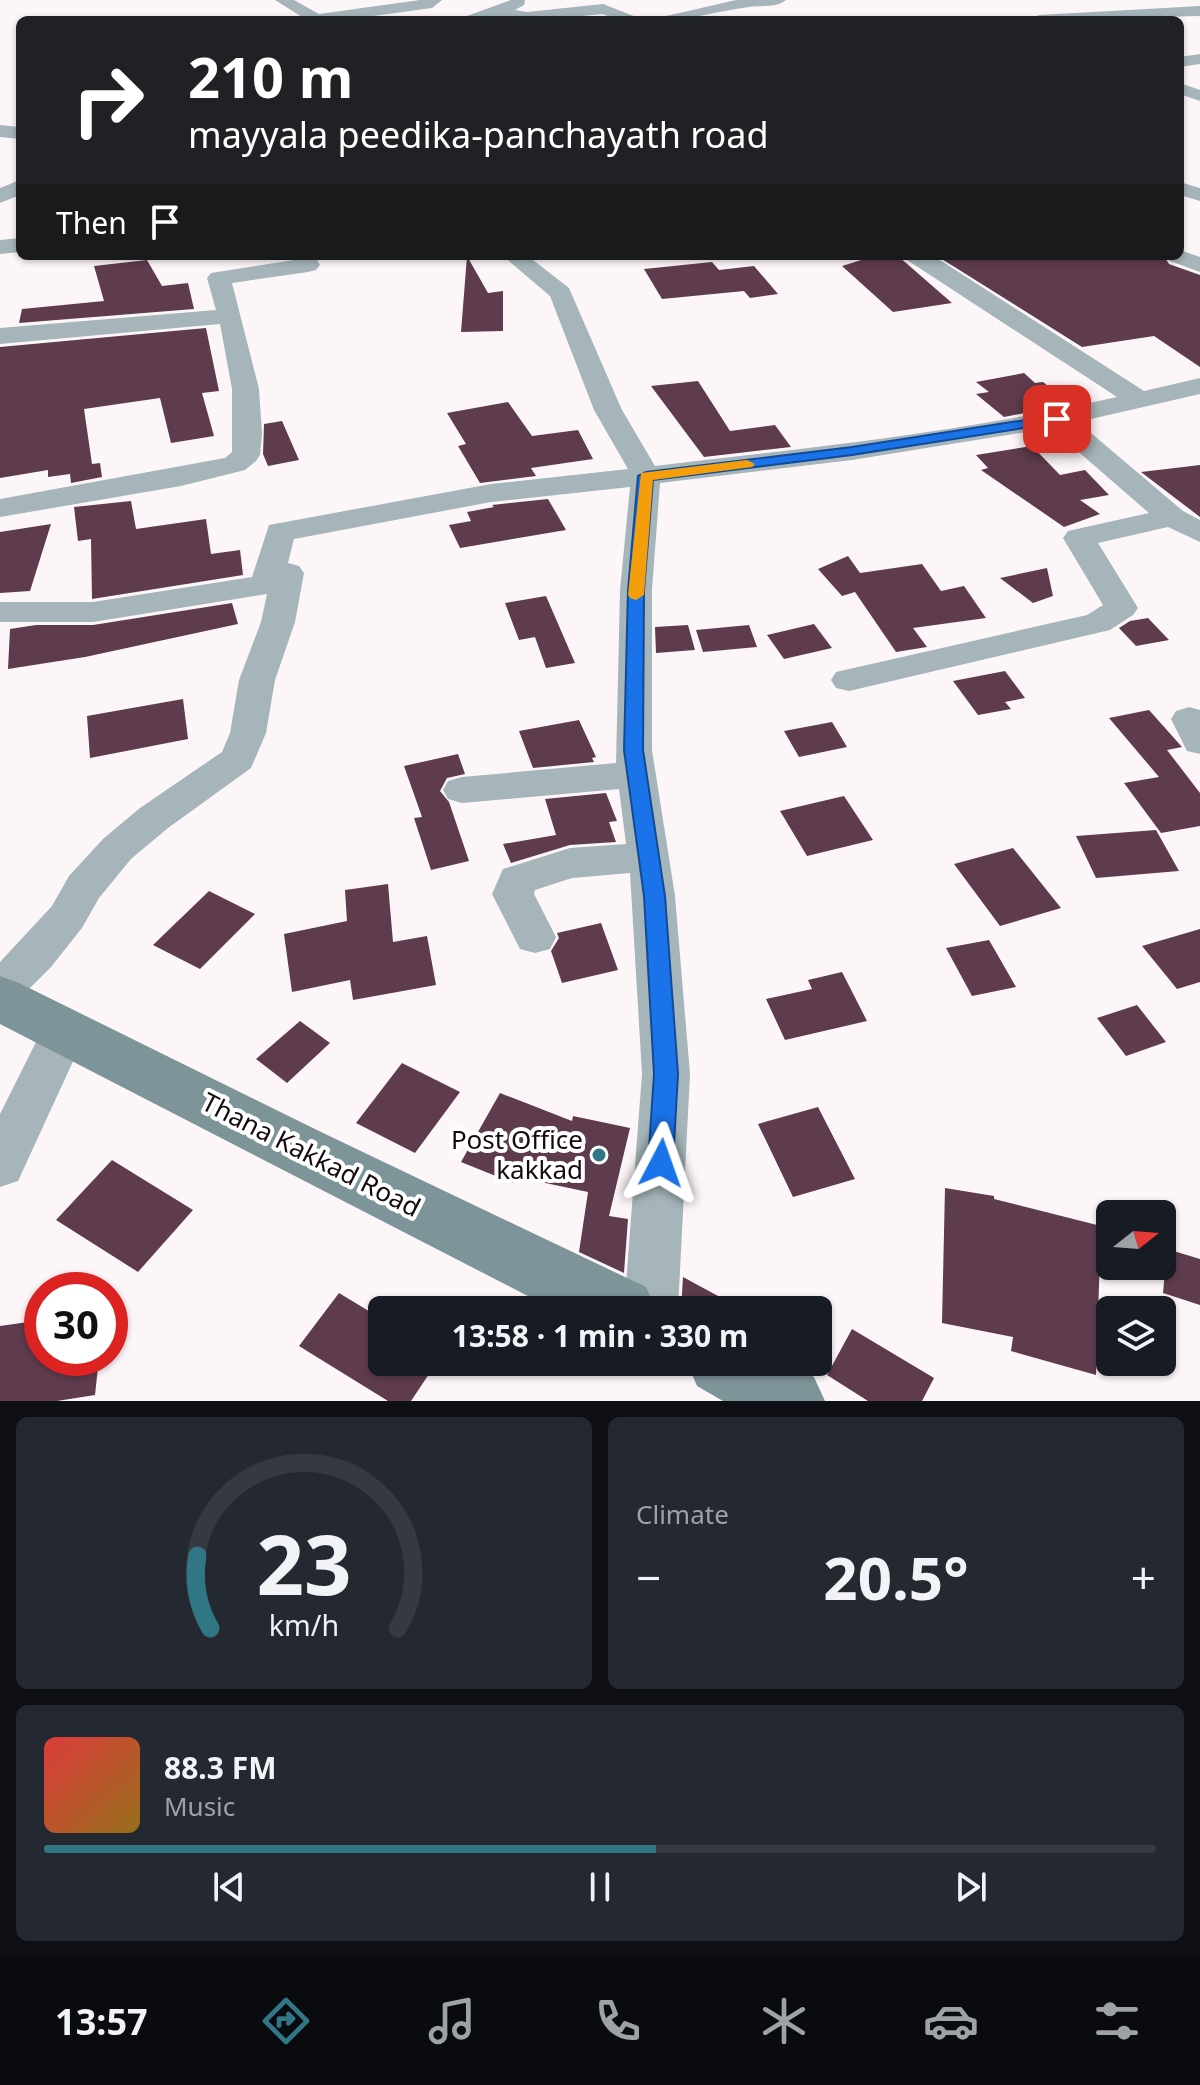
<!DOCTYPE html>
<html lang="en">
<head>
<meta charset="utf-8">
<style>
  :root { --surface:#171b24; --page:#242831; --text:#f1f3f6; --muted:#9ea1a6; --line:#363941; --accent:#317685 }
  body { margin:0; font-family:"Noto Sans",sans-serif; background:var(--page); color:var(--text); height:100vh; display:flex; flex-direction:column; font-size:30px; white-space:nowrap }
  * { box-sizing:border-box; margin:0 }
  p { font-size:26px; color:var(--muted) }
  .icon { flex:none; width:44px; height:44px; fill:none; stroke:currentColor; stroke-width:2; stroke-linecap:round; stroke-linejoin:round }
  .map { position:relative; height:1401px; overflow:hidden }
  .drawer { display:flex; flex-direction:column; gap:16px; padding:16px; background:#0d0f14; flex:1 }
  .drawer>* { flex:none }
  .top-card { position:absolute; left:16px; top:16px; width:1168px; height:244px; border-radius:12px; box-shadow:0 2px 6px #0004; background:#202124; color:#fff; overflow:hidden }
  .needle { width:52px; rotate:73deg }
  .buttons { position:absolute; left:1096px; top:1200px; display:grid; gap:16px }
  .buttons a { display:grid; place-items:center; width:80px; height:80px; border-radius:12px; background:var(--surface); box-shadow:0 2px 6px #0004; font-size:40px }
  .speed { position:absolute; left:24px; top:1272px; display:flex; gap:16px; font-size:40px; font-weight:700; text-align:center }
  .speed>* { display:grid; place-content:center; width:104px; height:104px; border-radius:50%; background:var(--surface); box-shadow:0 2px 6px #0004; line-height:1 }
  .speed .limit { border:12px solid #d22; background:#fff; color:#111 }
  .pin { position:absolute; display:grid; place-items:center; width:68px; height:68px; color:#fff; margin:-34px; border-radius:16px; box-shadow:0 4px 12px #0006 }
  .me { position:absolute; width:88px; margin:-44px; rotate:4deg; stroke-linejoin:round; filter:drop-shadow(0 0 6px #0008) }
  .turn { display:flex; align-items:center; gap:28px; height:168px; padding:0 40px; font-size:36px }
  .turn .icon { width:104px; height:104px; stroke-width:2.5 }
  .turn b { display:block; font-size:56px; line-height:68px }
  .then { display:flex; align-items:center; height:76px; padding:0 40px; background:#0003; gap:16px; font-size:30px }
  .big { font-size:60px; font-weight:700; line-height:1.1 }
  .drawer .widget { flex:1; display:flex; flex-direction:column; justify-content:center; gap:12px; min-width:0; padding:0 28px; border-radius:12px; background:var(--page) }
  .drawer .dial { align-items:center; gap:0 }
  .dial svg { height:208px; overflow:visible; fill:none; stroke:var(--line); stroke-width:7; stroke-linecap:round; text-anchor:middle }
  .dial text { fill:var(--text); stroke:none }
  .song { display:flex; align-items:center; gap:24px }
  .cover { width:96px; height:96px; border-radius:12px; background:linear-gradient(135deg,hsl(0 70% 55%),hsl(40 70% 35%)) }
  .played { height:8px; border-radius:4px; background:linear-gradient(90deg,var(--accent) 55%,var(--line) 55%) }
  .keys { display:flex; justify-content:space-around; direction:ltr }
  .heat { display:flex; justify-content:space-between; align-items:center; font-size:44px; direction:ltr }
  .drawer .tiles { flex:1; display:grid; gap:16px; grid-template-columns:1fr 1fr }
  .widget:last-child { grid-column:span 2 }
  .trip { position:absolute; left:368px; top:1296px; width:464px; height:80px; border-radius:12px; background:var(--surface); box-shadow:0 2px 6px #0004; font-weight:700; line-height:80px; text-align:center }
  .tab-bar { display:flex; height:128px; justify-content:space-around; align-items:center; background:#090b0e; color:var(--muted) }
  .tab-bar .icon { width:56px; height:56px }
  .tab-bar .selected { color:var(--accent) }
  .tab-bar b { font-size:36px; color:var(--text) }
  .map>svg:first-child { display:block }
  .building { fill:#5e3c4d }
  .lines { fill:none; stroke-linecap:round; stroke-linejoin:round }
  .minor { fill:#a5b5b9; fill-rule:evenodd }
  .secondary { fill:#7d9499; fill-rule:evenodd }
  .route { fill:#1a73e8; stroke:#114b97; stroke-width:2 }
  .slow { fill:#f59e0b }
  .poi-dot { fill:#317685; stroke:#fff; stroke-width:3 }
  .labels { text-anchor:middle; stroke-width:8; stroke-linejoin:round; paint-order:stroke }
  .near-poi-label { font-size:26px; fill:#140a0f; stroke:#fff; text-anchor:end }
  .near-street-label { font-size:26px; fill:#140a0f; stroke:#fff }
</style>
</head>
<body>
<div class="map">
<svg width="1200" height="1401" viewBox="0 0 1200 1401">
  <rect width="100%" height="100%" fill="#fdf6f9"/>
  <!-- building -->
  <path class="building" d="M 467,256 L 488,293 L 503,291 L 503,331 L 461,332 Z
    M 874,256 L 898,256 L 952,303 L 893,312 L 842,266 Z
    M 937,256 L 1164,256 L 1169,264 L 1200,275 L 1200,367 L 1154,336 L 1082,347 Z
    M 147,260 L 162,286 L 188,283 L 194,309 L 19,323 L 22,309 L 104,301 L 94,266 Z
    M 712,262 L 719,270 L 754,266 L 778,294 L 750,298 L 744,291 L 662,299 L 644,269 Z
    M 206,328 L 219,391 L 202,393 L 214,436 L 171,443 L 160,398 L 84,409 L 92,464 L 100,463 L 102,477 L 71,483 L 70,474 L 48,477 L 48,470 L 0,478 L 0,347 Z
    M 1024,373 L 1035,383 L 1043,382 L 1070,404 L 1004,417 L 976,394 L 989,392 L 976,382 Z
    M 698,381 L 730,431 L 775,425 L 791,447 L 704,457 L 651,386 Z
    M 508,402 L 532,436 L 578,430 L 593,459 L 531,468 L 536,476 L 480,483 L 458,446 L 466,444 L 447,413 Z
    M 282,421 L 299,460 L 268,466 L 263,454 L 264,424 Z
    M 1032,446 L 1060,475 L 1085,470 L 1109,495 L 1080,500 L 1100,514 L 1064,527 L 981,470 L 988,468 L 976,455 Z
    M 1200,465 L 1200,517 L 1141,472 Z
    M 548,499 L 566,530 L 460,548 L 449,525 L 471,521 L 467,512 L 494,507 L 492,505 Z
    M 131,501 L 136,529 L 206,519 L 211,554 L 240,550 L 243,575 L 92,599 L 91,539 L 78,541 L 74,507 Z
    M 51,524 L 30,591 L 0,593 L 0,532 Z
    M 848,556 L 860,573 L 922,564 L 941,591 L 964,586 L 986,618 L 913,628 L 927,647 L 896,652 L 855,592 L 842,596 L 818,569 Z
    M 1047,568 L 1053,596 L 1033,603 L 1000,578 Z
    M 546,596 L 575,663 L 546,668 L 535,637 L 519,640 L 505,603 Z
    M 232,603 L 238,624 L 85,657 L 8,669 L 10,629 L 36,625 L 93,625 Z
    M 1148,618 L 1169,640 L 1136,646 L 1119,628 L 1130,621 Z
    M 814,624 L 832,648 L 784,659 L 767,635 Z
    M 688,625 L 695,650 L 656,653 L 655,627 Z
    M 749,625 L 757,647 L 703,652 L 696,630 Z
    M 1005,671 L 1025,698 L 1005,702 L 1011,709 L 978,715 L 953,681 Z
    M 183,699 L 188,739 L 90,758 L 87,716 Z
    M 1149,710 L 1182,747 L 1167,750 L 1200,793 L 1200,826 L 1161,833 L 1124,783 L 1159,777 L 1109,718 Z
    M 579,720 L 596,757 L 592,758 L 594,762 L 533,768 L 519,731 Z
    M 832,722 L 847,747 L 799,757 L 784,731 Z
    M 458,754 L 465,774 L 447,778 L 440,791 L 449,802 L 469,861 L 431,870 L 414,818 L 422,817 L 404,766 Z
    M 606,793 L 617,821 L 609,822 L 616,842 L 570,845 L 511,863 L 503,844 L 556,835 L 545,799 Z
    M 844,796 L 873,840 L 807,856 L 780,811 Z
    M 1156,830 L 1179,871 L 1096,878 L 1076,836 Z
    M 1013,848 L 1061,908 L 1000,926 L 954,864 Z
    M 388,884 L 393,942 L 427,936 L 436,985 L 353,1000 L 350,980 L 292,992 L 284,934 L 347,921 L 345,890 Z
    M 209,891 L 255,914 L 200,969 L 153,945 Z
    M 601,923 L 618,970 L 562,983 L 551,951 L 559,938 L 557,933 Z
    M 1200,929 L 1200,982 L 1177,989 L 1142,946 Z
    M 989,940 L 1016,987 L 972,996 L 946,948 Z
    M 842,972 L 867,1021 L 785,1040 L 766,999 L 812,989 L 808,980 Z
    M 1137,1005 L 1166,1042 L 1126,1056 L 1097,1018 Z
    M 300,1021 L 330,1043 L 287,1083 L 256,1059 Z
    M 402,1063 L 460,1092 L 415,1153 L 356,1123 Z
    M 500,1093 L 572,1121 L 573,1116 L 630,1128 L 609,1216 L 628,1219 L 624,1273 L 579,1252 L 588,1192 L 517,1177 L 513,1183 L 461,1162 Z
    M 818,1107 L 855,1179 L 793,1197 L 758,1124 Z
    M 112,1160 L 193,1210 L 138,1272 L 56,1220 Z
    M 945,1188 L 994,1196 L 994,1199 L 1101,1226 L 1096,1375 L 1011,1351 L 1013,1337 L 942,1323 Z
    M 1167,1249 L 1200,1259 L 1200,1305 L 1163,1293 Z
    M 683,1277 L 744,1310 L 681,1310 Z
    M 339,1293 L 382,1319 L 382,1362 L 437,1362 L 411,1401 L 388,1401 L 299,1346 Z
    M 42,1320 L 42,1358 L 99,1358 L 95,1395 L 57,1401 L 0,1401 L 0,1326 Z
    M 852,1329 L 934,1378 L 922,1401 L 868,1401 L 827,1375 Z"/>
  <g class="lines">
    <!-- minor -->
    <path class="minor" d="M 275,0 L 294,0 L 319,14 L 420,0 L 442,0 L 432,8 L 344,20 L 307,20 Z
      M 511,0 L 525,0 L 524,5 L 515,10 L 527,12 L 603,4 L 644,20 L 620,20 L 602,14 L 543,20 L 500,17 L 456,20 Z
      M 736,0 L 786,0 C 776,8 761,5 749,7 C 718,11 691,20 660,20 L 662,17 Z
      M 1200,6 L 1200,16 L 1031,20 L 1039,15 Z
      M 1200,54 L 1200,64 L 1180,67 L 1180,57 Z
      M 1180,83 L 1200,90 L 1200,101 L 1180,94 Z
      M 0,125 L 20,127 L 20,139 L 0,137 Z
      M 20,180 L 20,195 L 0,203 L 0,188 Z
      M 1180,182 L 1200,188 L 1200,201 L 1180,195 Z
      M 20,238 L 20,252 L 0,254 L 0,240 Z
      M 1180,250 L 1200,257 L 1200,272 L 1170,261 L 1167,256 L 1180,256 Z
      M 293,256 L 315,256 L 320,265 L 316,270 L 308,272 L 232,283 L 259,389 L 262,434 L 260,455 L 256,461 L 245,470 L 181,486 L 0,517 L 0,499 L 225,458 L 232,452 L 232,389 L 220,324 L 0,344 L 0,328 L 216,310 L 207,278 L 211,273 L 294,260 Z
      M 503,256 L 528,256 L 569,288 L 622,410 L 655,466 C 809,448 965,432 1117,397 L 901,256 L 930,256 L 943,262 L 1144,391 L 1200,378 L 1200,394 L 1078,422 L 1183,511 L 1200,520 L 1200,542 L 1168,527 L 1098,543 L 1138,608 L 1133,615 L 1110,630 L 849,691 L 836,688 L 831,680 L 836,672 L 1087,615 L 1103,605 L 1063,538 L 1068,531 L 1149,513 L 1051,428 L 852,460 L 660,483 L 652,590 L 652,750 L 675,896 L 690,1074 L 678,1310 L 624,1310 L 642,1074 L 630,873 L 572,878 L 535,890 L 534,894 L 556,937 L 550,949 L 535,953 L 520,949 L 492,894 L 503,869 L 570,848 L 626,844 L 619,789 L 462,803 L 448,799 L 443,790 L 448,781 L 462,777 L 616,763 L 620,590 L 630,487 L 491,502 L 294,539 L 288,563 L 299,566 L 304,573 L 295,622 L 275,680 L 266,733 L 251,768 L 168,828 L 131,859 L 99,898 L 82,928 L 51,967 L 16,1002 L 0,1007 L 0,962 L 52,906 L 69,876 L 103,839 L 140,808 L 222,752 L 230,733 L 239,680 L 261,622 L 267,594 L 93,622 L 0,622 L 0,602 L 93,602 L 252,577 L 269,525 L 491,484 L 628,469 L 594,410 L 550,296 Z
      M 1189,707 L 1200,710 L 1200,754 L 1187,751 L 1171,719 L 1176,711 Z
      M 64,1012 L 80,1018 L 87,1031 L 18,1181 L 0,1187 L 0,1114 L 48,1018 Z"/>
    <!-- secondary -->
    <path class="secondary" d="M 0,976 L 19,983 L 321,1132 L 646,1287 L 656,1310 L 555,1310 L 0,1024 Z
      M 687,1362 L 788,1362 L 814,1377 L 825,1401 L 723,1401 L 697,1386 Z"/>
  </g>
  <!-- route -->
  <path class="route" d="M 1057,415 L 1062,416 L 1062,422 L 852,455 L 653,480 L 644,590 L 643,750 L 665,896 L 678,1074 L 673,1163 L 669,1171 L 661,1174 L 652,1171 L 648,1163 L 654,1074 L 644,896 L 624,750 L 628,590 L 638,476 L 646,472 L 852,447 Z"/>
  <!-- slow -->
  <path class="slow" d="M 747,460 L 755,464 L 752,467 L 653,480 L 644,595 L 636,600 L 630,598 L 628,595 L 641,473 Z"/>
  <!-- markers -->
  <circle class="poi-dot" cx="599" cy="1155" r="8"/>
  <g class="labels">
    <!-- near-poi labels -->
    <g class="near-poi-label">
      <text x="583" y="1149">Post Office<tspan x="583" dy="30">kakkad</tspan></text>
    </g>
    <!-- near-street labels -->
    <g class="near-street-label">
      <text transform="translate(311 1155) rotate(27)" y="9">Thana Kakkad Road</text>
    </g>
  </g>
</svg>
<div class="buttons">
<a><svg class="needle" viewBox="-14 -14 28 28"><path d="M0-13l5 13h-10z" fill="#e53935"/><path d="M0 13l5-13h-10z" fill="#9ea1a6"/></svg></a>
<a><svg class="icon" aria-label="layers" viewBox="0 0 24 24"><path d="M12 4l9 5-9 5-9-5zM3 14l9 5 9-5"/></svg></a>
</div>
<div class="speed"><div class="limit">30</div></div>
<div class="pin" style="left:1057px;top:419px;background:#d93025"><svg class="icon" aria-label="arrive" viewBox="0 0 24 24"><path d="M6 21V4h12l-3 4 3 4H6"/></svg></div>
<svg class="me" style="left:661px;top:1163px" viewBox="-20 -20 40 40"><path d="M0-17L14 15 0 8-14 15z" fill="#1a73e8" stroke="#fff" stroke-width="4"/></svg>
<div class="trip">13:58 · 1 min · 330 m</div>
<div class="top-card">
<div class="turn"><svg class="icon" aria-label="right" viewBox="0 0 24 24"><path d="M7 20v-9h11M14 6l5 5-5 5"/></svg><div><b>210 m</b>mayyala peedika-panchayath road</div></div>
<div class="then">Then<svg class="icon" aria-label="arrive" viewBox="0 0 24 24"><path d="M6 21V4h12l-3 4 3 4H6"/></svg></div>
</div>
</div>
<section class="drawer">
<div class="tiles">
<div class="widget dial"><svg viewBox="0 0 100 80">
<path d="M14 69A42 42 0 1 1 86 69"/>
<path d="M14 69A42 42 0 0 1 9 41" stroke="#317685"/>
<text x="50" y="56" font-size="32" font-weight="700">23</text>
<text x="50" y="72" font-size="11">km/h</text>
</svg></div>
<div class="widget"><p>Climate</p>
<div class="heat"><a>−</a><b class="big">20.5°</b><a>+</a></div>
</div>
<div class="widget">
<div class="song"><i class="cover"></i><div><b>88.3 FM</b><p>Music</p></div></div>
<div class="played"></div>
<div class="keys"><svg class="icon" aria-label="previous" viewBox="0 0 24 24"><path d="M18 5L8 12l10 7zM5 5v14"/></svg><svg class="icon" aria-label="pause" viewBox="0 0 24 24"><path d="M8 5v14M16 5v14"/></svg><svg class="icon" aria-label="next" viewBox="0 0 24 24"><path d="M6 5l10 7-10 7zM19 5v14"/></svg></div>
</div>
</div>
</section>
<nav class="tab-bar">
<b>13:57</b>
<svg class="icon selected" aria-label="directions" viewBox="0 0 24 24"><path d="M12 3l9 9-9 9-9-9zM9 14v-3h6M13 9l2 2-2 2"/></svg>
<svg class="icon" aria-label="music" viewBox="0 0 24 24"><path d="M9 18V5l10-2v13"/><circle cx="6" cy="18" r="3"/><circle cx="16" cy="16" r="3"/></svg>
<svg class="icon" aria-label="phone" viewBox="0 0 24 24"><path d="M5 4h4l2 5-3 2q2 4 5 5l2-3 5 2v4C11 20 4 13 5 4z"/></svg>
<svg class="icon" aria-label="climate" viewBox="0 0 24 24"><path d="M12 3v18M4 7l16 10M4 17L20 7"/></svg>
<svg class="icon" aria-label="car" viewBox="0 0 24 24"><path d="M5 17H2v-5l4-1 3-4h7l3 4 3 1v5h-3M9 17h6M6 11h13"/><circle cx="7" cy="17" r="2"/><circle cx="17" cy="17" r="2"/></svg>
<svg class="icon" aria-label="filters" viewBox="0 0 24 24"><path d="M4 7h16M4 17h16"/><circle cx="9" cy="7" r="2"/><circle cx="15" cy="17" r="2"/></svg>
</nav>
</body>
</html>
